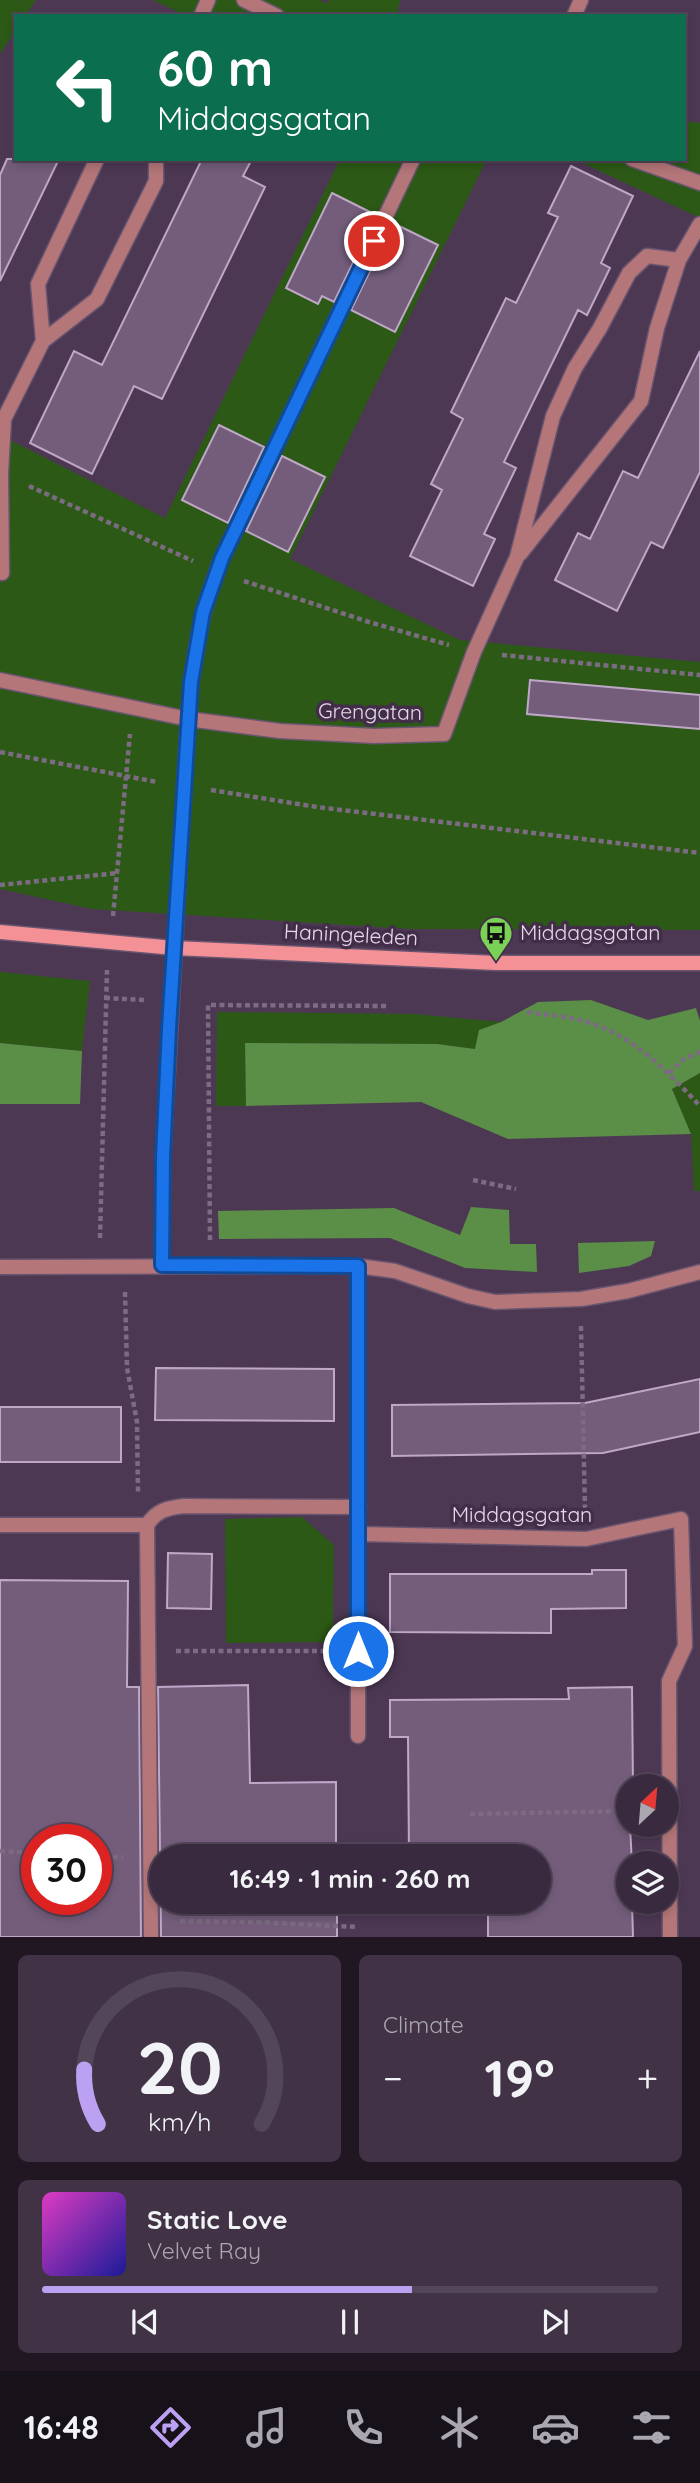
<!DOCTYPE html>
<html lang="en">
<head>
<meta charset="utf-8">
<style>
  :root { --surface:#3a2a3f; --page:#413246; --text:#f1f3f6; --muted:#aba7b0; --line:#544659; --accent:#bca0f2 }
  body { margin:0; font-family:Quicksand,sans-serif; background:var(--page); color:var(--text); height:100vh; display:flex; flex-direction:column; font-size:26px; white-space:nowrap }
  * { box-sizing:border-box; margin:0 }
  p { font-size:23px; color:var(--muted) }
  .icon { flex:none; width:38px; height:38px; fill:none; stroke:currentColor; stroke-width:2; stroke-linecap:round; stroke-linejoin:round }
  .map { position:relative; height:1937px; overflow:hidden }
  .panel { display:flex; flex-direction:column; gap:18px; padding:18px; background:#201723; flex:1 }
  .panel>* { flex:none }
  .top-card { position:absolute; left:14px; top:14px; width:672px; height:147px; border-radius:0px; box-shadow:0 4px 10px #0003,0 0 0 2px var(--line); background:#0b6e4f; color:#fff; overflow:hidden }
  .needle { width:46px; rotate:26deg }
  .controls { position:absolute; left:616px; top:1774px; display:grid; gap:14px }
  .controls a { display:grid; place-items:center; width:63px; height:63px; border-radius:50%; background:var(--surface); box-shadow:0 4px 10px #0003,0 0 0 2px var(--line); font-size:35px }
  .speed { position:absolute; left:21px; top:1824px; display:flex; gap:14px; font-size:35px; font-weight:700; text-align:center }
  .speed>* { display:grid; place-content:center; width:91px; height:91px; border-radius:50%; background:var(--surface); box-shadow:0 4px 10px #0003,0 0 0 2px var(--line); line-height:1 }
  .speed .limit { border:10px solid #d22; background:#fff; color:#111 }
  .pin { position:absolute; display:grid; place-items:center; width:60px; height:60px; color:#fff; margin:-30px; border:4px solid #fff; border-radius:50%; box-shadow:0 2px 7px #0007 }
  .me { position:absolute; width:77px; margin:-38px; rotate:0deg; stroke-linejoin:round; filter:drop-shadow(0 0 5px #0008) }
  .turn { display:flex; align-items:center; gap:24px; height:147px; padding:0 28px; font-size:32px }
  .turn .icon { width:91px; height:91px; stroke-width:2.5 }
  .turn b { display:block; font-size:49px; line-height:60px }
  .big { font-size:52px; font-weight:800; line-height:1.1 }
  .panel .tile { flex:1; display:flex; flex-direction:column; justify-content:center; gap:10px; min-width:0; padding:0 24px; border-radius:10px; background:var(--page) }
  .panel .dial { align-items:center; gap:0 }
  .dial svg { height:182px; overflow:visible; fill:none; stroke:var(--line); stroke-width:7; stroke-linecap:round; text-anchor:middle }
  .dial text { fill:var(--text); stroke:none }
  .song { display:flex; align-items:center; gap:21px }
  .cover { width:84px; height:84px; border-radius:10px; background:linear-gradient(135deg,hsl(310 70% 55%),hsl(240 70% 35%)) }
  .played { height:7px; border-radius:4px; background:linear-gradient(90deg,var(--accent) 60%,var(--line) 60%) }
  .keys { display:flex; justify-content:space-around; direction:ltr }
  .heat { display:flex; justify-content:space-between; align-items:center; font-size:38px; direction:ltr }
  .panel .tiles { flex:1; display:grid; gap:18px; grid-template-columns:1fr 1fr }
  .tile:last-child { grid-column:span 2 }
  .trip { position:absolute; left:149px; top:1844px; width:402px; height:70px; border-radius:35px; background:var(--surface); box-shadow:0 4px 10px #0003,0 0 0 2px var(--line); font-weight:800; line-height:70px; text-align:center }
  .tab-bar { display:flex; height:112px; justify-content:space-around; align-items:center; background:#171119; color:var(--muted) }
  .tab-bar .icon { width:49px; height:49px }
  .tab-bar .selected { color:var(--accent) }
  .tab-bar b { font-size:32px; color:var(--text) }
  .map>svg:first-child { display:block }
  .green { fill:#2c5a16 }
  .forest { fill:#5b8e46 }
  .building { fill:#735d7b; stroke:#bfa7c7; stroke-width:2; fill-rule:evenodd }
  .lines { fill:none; stroke-linecap:round; stroke-linejoin:round }
  .street-casing { stroke:#69556f; stroke-width:17 }
  .secondary-casing { stroke:#69556f; stroke-width:17 }
  .path { stroke:#7d6b83; stroke-width:4.5; stroke-dasharray:5 3.5; stroke-linecap:butt }
  .street { stroke:#b47678; stroke-width:14 }
  .secondary { stroke:#f49196; stroke-width:14 }
  .route-casing { stroke:#114b97; stroke-width:18 }
  .route { stroke:#1a73e8; stroke-width:12 }
  .labels { text-anchor:middle; stroke-width:7; stroke-linejoin:round; paint-order:stroke }
  .street-label { font-size:21px; fill:#e6d9ea; stroke:#422e49 }
  .poi-label { font-size:21px; fill:#e6d9ea; stroke:#422e49; text-anchor:start }
</style>
</head>
<body>
<div class="map">
<svg width="700" height="1937" viewBox="0 0 700 1937">
  <rect width="100%" height="100%" fill="#4d3854"/>
  <!-- green -->
  <path class="green" d="M 0,0 L 36,0 L 25,16 L 16,16 L 16,30 L 0,54 Z
    M 153,0 L 319,0 L 327,3 L 329,0 L 401,0 L 398,8 L 399,16 L 187,16 Z
    M 684,121 L 700,123 L 700,218 L 574,159 L 684,159 Z
    M 340,159 L 487,159 L 290,559 L 460,640 L 700,662 L 700,930 L 410,929 L 92,909 L 0,889 L 0,435 L 165,518 Z
    M 0,972 L 90,981 L 82,1051 L 0,1043 Z
    M 217,1012 L 415,1014 L 501,1022 L 479,1030 L 475,1049 L 437,1044 L 245,1043 L 246,1106 L 216,1106 Z
    M 700,1073 L 700,1191 L 694,1191 L 691,1134 L 672,1089 Z
    M 302,1517 L 334,1545 L 333,1642 L 226,1643 L 225,1519 Z"/>
  <!-- forest -->
  <path class="forest" d="M 591,1000 L 648,1020 L 696,1008 L 700,1021 L 700,1073 L 672,1089 L 691,1134 L 508,1139 L 421,1102 L 246,1106 L 245,1043 L 437,1044 L 475,1049 L 479,1030 L 501,1022 L 538,1002 Z
    M 0,1043 L 82,1051 L 80,1104 L 0,1104 Z
    M 471,1207 L 509,1210 L 510,1244 L 536,1244 L 537,1272 L 465,1268 L 390,1238 L 219,1239 L 218,1211 L 394,1208 L 460,1235 Z
    M 655,1241 L 651,1256 L 629,1266 L 579,1273 L 578,1243 Z"/>
  <!-- building -->
  <path class="building" d="M 7,159 L 59,159 L 0,281 L 0,175 Z
    M 202,159 L 252,159 L 243,176 L 265,187 L 162,399 L 134,386 L 92,474 L 30,443 L 74,351 L 102,365 Z
    M 571,166 L 633,196 L 601,263 L 610,268 L 587,315 L 578,310 L 504,462 L 516,468 L 484,534 L 495,539 L 473,586 L 410,556 L 442,490 L 431,484 L 463,419 L 451,412 L 506,298 L 516,303 L 558,217 L 548,213 Z
    M 332,193 L 376,215 L 334,302 L 322,296 L 318,304 L 286,288 Z
    M 393,223 L 438,245 L 395,332 L 351,310 Z
    M 700,351 L 700,472 L 663,548 L 651,542 L 617,611 L 555,580 L 578,533 L 590,539 L 623,471 L 638,478 Z
    M 219,425 L 264,447 L 228,523 L 182,500 Z
    M 282,456 L 325,477 L 288,552 L 246,531 Z
    M 530,680 L 700,695 L 700,729 L 527,714 Z
    M 156,1368 L 334,1369 L 334,1421 L 155,1420 Z
    M 700,1379 L 700,1432 L 603,1453 L 392,1456 L 392,1405 L 585,1403 Z
    M 0,1407 L 121,1407 L 121,1462 L 0,1462 Z
    M 168,1553 L 212,1554 L 211,1609 L 167,1608 Z
    M 592,1570 L 626,1570 L 626,1608 L 551,1609 L 551,1633 L 390,1632 L 390,1574 L 592,1574 Z
    M 0,1580 L 128,1581 L 127,1687 L 139,1687 L 141,1937 L 0,1937 ZM 37,1839 L 96,1839 L 96,1899 L 37,1899 Z
    M 248,1685 L 250,1783 L 336,1782 L 336,1857 L 161,1857 L 161,1902 L 337,1902 L 337,1937 L 161,1937 L 158,1687 Z
    M 632,1687 L 633,1787 L 628,1787 L 632,1864 L 628,1864 L 628,1902 L 632,1902 L 633,1937 L 488,1937 L 488,1902 L 539,1902 L 539,1857 L 409,1857 L 408,1737 L 390,1737 L 390,1700 L 569,1699 L 568,1688 Z"/>
  <g class="lines">
    <defs>
      <path id="street" d="M 244,0 L 277,16
        M 201,16 L 208,0
        M 574,16 L 581,0
        M 632,159 L 700,183
        M 43,341 L 97,299 L 156,181 L 156,159
        M 520,554 L 641,401 L 657,328 L 679,260
        M 2,573 L 1,473 L 4,419 L 43,341 L 38,284 L 97,159
        M 0,680 L 188,719 L 280,731 L 374,736 L 444,734 L 474,652 L 517,557 L 553,416 L 575,368 L 600,328 L 629,273 L 647,256 L 679,260 L 700,224
        M 162,1265 L 163,1157 L 188,719 C 192,663 200,610 222,558 L 413,159
        M 358,1266 L 358,1736
        M 0,1267 L 358,1266 L 395,1271 L 468,1296 L 495,1302 L 581,1299 L 628,1291 L 700,1272
        M 0,1525 L 147,1525
        M 359,1534 L 586,1539 L 681,1519 L 685,1646 L 669,1681 L 670,1937
        M 151,1937 L 147,1525 C 157,1510 167,1508 184,1506 L 359,1507"/>
      <path id="secondary" d="M 0,932 L 174,948 L 496,963 L 700,963"/>
    </defs>
    <!-- street casing -->
    <use href="#street" class="street-casing"/>
    <!-- secondary casing -->
    <use href="#secondary" class="secondary-casing"/>
    <!-- path -->
    <path class="path" d="M 29,486 L 193,561
      M 244,581 L 369,622 L 449,645
      M 502,655 L 700,675
      M 0,752 L 157,782
      M 211,790 L 317,807 L 700,853
      M 0,885 L 118,873
      M 113,916 L 130,734
      M 105,998 L 144,1000
      M 527,1012 C 547,1015 568,1016 587,1022 C 632,1034 670,1074 700,1106
      M 669,1073 L 684,1059 L 700,1052
      M 473,1180 L 516,1189
      M 100,1238 L 107,970
      M 210,1240 L 208,1005 L 388,1006
      M 125,1292 L 127,1368 L 137,1422 L 138,1492
      M 581,1326 L 585,1510
      M 176,1651 L 332,1651
      M 470,1814 L 628,1811
      M 0,1851 L 37,1853
      M 96,1857 L 123,1857
      M 180,1921 L 260,1922 L 358,1927"/>
    <!-- street -->
    <use href="#street" class="street"/>
    <!-- secondary -->
    <use href="#secondary" class="secondary"/>
  </g>
  <g class="lines">
    <defs>
      <path id="route" d="M 358,1651 L 358,1266 L 162,1265 L 163,1157 L 169,1028 L 191,682 L 203,612 L 222,558 L 374,241"/>
    </defs>
    <!-- route casing -->
    <use href="#route" class="route-casing"/>
    <!-- route -->
    <use href="#route" class="route"/>
  </g>
  <!-- icons -->
  <defs>
    <symbol id="bus-pin" viewBox="-11 -11 22 30"><path d="M0 17L-7.5 6A9.5 9.5 0 1 1 7.5 6Z" fill="#7bd155" stroke="#422e49"/><path d="M-5-6H5V4H4V6H2V4H-2V6H-4V4H-5ZM-3.5-4V0h7V-4ZM-3.5 1.2v1.5H-2V1.2ZM2 1.2v1.5H3.5V1.2Z" fill="#111"/></symbol>
  </defs>
  <g fill-rule="evenodd">
    <use href="#bus-pin" x="477" y="914" width="38" height="52"/>
  </g>
  <g class="labels">
    <!-- street labels -->
    <g class="street-label">
      <text transform="translate(370 712) rotate(1)" y="7">Grengatan</text>
      <text transform="translate(351 935) rotate(3)" y="7">Haningeleden</text>
      <text x="522" y="1522">Middagsgatan</text>
    </g>
    <!-- poi labels -->
    <g class="poi-label">
      <text x="520" y="940">Middagsgatan</text>
    </g>
  </g>
</svg>
<div class="controls">
<a><svg class="needle" viewBox="-14 -14 28 28"><path d="M0-13l5 13h-10z" fill="#e53935"/><path d="M0 13l5-13h-10z" fill="#aba7b0"/></svg></a>
<a><svg class="icon" aria-label="layers" viewBox="0 0 24 24"><path d="M12 4l9 5-9 5-9-5zM3 14l9 5 9-5"/></svg></a>
</div>
<div class="speed"><div class="limit">30</div></div>
<div class="pin" style="left:374px;top:241px;background:#d93025"><svg class="icon" aria-label="arrive" viewBox="0 0 24 24"><path d="M6 21V4h12l-3 4 3 4H6"/></svg></div>
<svg class="me" style="left:358px;top:1651px" viewBox="-20 -20 40 40"><circle r="17" fill="#1a73e8" stroke="#fff" stroke-width="3"/><path d="M0-11L8 9 0 5-8 9z" fill="#fff"/></svg>
<div class="trip">16:49 · 1 min · 260 m</div>
<div class="top-card">
<div class="turn"><svg class="icon" aria-label="left" viewBox="0 0 24 24"><path d="M17 20v-9H6M10 6l-5 5 5 5"/></svg><div><b>60 m</b>Middagsgatan</div></div>
</div>
</div>
<section class="panel">
<div class="tiles">
<div class="tile dial"><svg viewBox="0 0 100 80">
<path d="M14 69A42 42 0 1 1 86 69"/>
<path d="M14 69A42 42 0 0 1 8 45" stroke="#bca0f2"/>
<text x="50" y="56" font-size="32" font-weight="700">20</text>
<text x="50" y="72" font-size="11">km/h</text>
</svg></div>
<div class="tile"><p>Climate</p>
<div class="heat"><a>−</a><b class="big">19°</b><a>+</a></div>
</div>
<div class="tile">
<div class="song"><i class="cover"></i><div><b>Static Love</b><p>Velvet Ray</p></div></div>
<div class="played"></div>
<div class="keys"><svg class="icon" aria-label="previous" viewBox="0 0 24 24"><path d="M18 5L8 12l10 7zM5 5v14"/></svg><svg class="icon" aria-label="pause" viewBox="0 0 24 24"><path d="M8 5v14M16 5v14"/></svg><svg class="icon" aria-label="next" viewBox="0 0 24 24"><path d="M6 5l10 7-10 7zM19 5v14"/></svg></div>
</div>
</div>
</section>
<nav class="tab-bar">
<b>16:48</b>
<svg class="icon selected" aria-label="directions" viewBox="0 0 24 24"><path d="M12 3l9 9-9 9-9-9zM9 14v-3h6M13 9l2 2-2 2"/></svg>
<svg class="icon" aria-label="music" viewBox="0 0 24 24"><path d="M9 18V5l10-2v13"/><circle cx="6" cy="18" r="3"/><circle cx="16" cy="16" r="3"/></svg>
<svg class="icon" aria-label="phone" viewBox="0 0 24 24"><path d="M5 4h4l2 5-3 2q2 4 5 5l2-3 5 2v4C11 20 4 13 5 4z"/></svg>
<svg class="icon" aria-label="climate" viewBox="0 0 24 24"><path d="M12 3v18M4 7l16 10M4 17L20 7"/></svg>
<svg class="icon" aria-label="car" viewBox="0 0 24 24"><path d="M5 17H2v-5l4-1 3-4h7l3 4 3 1v5h-3M9 17h6M6 11h13"/><circle cx="7" cy="17" r="2"/><circle cx="17" cy="17" r="2"/></svg>
<svg class="icon" aria-label="filters" viewBox="0 0 24 24"><path d="M4 7h16M4 17h16"/><circle cx="9" cy="7" r="2"/><circle cx="15" cy="17" r="2"/></svg>
</nav>
</body>
</html>
